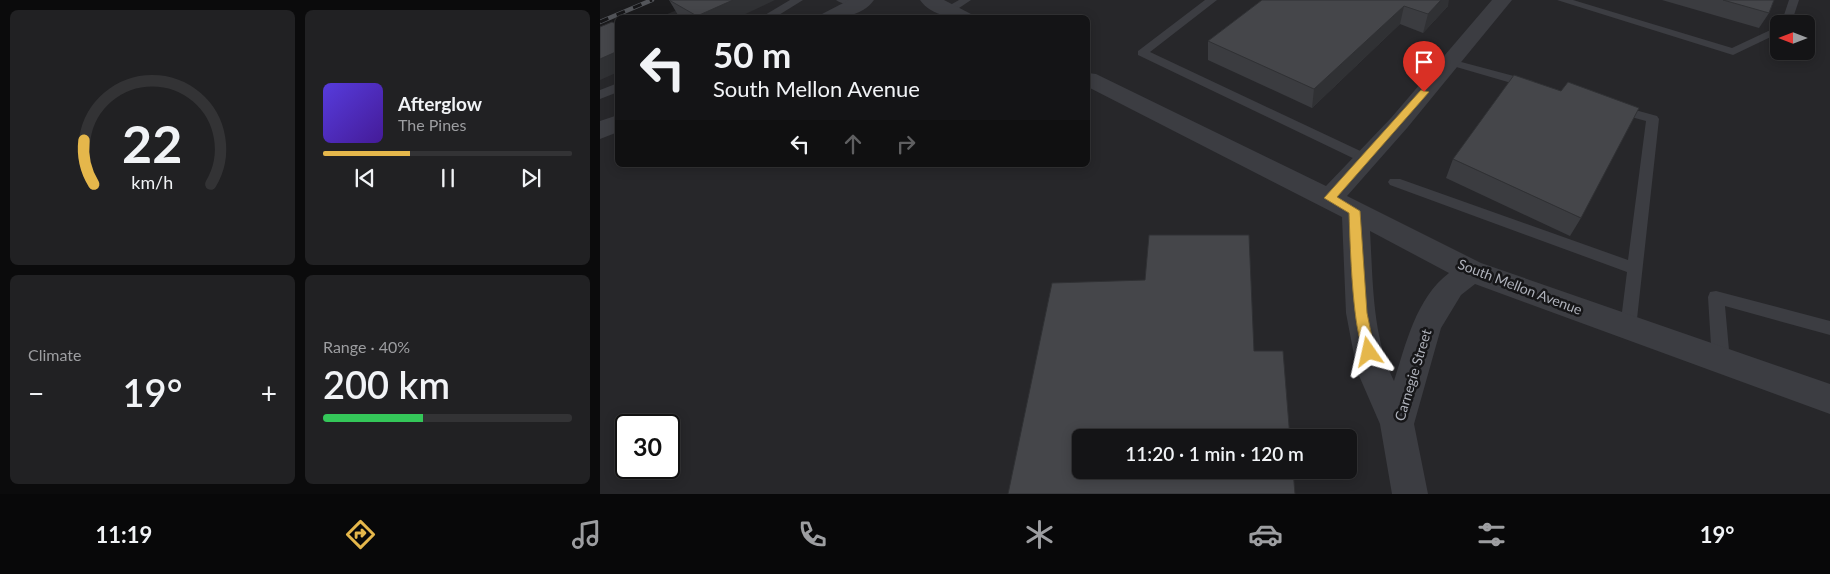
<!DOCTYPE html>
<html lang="en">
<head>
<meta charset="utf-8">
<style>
  :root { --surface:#141416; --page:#212123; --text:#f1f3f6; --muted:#9d9ea1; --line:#333335; --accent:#e5b74b }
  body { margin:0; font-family:Lato,sans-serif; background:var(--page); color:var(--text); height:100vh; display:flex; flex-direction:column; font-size:19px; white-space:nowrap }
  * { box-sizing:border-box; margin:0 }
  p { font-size:16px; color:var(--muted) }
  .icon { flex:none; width:28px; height:28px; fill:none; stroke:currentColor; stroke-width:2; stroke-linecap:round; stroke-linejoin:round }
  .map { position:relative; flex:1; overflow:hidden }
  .details { display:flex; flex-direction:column; gap:10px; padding:10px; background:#0b0b0c; width:600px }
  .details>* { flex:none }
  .top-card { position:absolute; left:15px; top:15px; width:475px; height:152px; border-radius:8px; box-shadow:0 2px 12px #0003,0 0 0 1px var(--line); background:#141416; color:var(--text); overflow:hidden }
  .needle { width:32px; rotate:270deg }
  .buttons { position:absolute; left:1170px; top:15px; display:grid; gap:10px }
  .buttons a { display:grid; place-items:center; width:45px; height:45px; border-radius:8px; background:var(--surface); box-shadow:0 2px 12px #0003,0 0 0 1px var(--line); font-size:25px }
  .speed { position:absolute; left:15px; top:414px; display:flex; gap:10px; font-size:25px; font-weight:700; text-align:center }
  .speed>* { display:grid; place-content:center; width:65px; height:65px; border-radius:50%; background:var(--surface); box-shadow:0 2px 12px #0003,0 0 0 1px var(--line); line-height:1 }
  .speed .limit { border:2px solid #111; border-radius:8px; background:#fff; color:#111 }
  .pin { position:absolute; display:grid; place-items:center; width:42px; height:42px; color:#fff; margin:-51px -21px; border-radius:50% 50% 50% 0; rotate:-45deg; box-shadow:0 0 5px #0007 }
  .pin .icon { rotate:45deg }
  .me { position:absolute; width:55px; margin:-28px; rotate:349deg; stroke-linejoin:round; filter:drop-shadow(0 0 4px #0008) }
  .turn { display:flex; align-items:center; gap:18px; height:105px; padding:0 15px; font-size:22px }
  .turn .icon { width:65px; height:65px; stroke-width:2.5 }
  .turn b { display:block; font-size:35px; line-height:42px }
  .lanes { display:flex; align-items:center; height:48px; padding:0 15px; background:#0003; justify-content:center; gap:25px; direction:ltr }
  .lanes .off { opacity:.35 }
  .big { font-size:38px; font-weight:600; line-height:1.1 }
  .details .widget { flex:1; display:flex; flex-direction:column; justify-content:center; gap:8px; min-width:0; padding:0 18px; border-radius:8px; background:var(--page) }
  .details .dial { align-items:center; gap:0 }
  .dial svg { height:130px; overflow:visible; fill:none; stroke:var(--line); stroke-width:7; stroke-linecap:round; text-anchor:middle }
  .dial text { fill:var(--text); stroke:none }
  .song { display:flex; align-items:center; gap:15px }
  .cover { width:60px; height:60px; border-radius:8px; background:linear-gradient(135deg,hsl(250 70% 55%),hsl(260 70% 35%)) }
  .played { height:5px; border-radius:2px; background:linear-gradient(90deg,var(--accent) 35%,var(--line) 35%) }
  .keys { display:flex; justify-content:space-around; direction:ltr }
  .heat { display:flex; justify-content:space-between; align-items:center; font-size:28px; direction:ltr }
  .charge { height:8px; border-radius:4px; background:linear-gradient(90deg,#34c759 40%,var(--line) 0) }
  .details .tiles { flex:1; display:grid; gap:10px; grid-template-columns:repeat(2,1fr) }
  .trip { position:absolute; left:472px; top:429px; width:285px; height:50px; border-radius:8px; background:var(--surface); box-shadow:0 2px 12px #0003,0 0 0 1px var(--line); font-weight:600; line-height:50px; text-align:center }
  .dock { display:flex; height:80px; justify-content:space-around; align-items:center; background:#080809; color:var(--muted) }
  .dock .icon { width:35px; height:35px }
  .dock .on { color:var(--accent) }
  .dock b { font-size:22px; color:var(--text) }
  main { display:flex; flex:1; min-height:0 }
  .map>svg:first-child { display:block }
  .built { fill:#27272a; fill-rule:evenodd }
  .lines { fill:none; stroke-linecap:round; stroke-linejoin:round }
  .lane { fill:#3c3d42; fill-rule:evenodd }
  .street { fill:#3c3d42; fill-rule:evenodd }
  .rail-casing { stroke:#53555a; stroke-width:4.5 }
  .rail { stroke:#161618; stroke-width:3; stroke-dasharray:9; stroke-linecap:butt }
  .wall { fill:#3b3c40 }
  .shaded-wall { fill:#303134 }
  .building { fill:#45464a; stroke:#303134 }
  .route { fill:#e5b74b; stroke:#957731 }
  .labels { text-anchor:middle; stroke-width:5; stroke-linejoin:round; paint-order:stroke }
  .street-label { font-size:14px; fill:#afb2bb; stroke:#161618 }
</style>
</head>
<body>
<main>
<section class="details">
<div class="tiles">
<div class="widget dial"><svg viewBox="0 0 100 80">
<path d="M14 69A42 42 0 1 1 86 69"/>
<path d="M14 69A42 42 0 0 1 8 42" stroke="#e5b74b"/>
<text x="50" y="56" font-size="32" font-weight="700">22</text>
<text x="50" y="72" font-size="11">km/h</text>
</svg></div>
<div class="widget">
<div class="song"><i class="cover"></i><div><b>Afterglow</b><p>The Pines</p></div></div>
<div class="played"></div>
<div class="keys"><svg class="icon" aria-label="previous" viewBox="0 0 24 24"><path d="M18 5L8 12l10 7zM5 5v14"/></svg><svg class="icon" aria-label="pause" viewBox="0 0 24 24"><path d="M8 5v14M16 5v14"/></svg><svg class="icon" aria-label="next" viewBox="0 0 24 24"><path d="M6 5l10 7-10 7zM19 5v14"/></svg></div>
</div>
<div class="widget"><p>Climate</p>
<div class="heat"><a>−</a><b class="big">19°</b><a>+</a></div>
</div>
<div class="widget"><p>Range · 40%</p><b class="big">200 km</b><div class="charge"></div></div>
</div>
</section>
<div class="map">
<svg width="1230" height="494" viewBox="0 0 1230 494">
  <rect width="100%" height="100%" fill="#1b1b1d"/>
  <!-- built -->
  <path class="built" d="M 101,0 L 1230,0 L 1230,494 L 0,494 L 0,44 L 17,36 L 18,165 L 488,165 L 488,18 L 60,17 ZM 1179,24 L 1206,24 L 1206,51 L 1179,51 ZM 26,425 L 69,425 L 69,468 L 26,468 ZM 481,438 L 749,438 L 749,470 L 481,470 Z"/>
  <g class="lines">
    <!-- lane -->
    <path class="lane" d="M 190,0 L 203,0 L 174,18 L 160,18 Z
      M 236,0 L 264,0 L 265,2 C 259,7 242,5 236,0 Z
      M 359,0 L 371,0 L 353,12 L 345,12 L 345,8 Z
      M 605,0 L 617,0 L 550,52 L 771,156 L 773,159 L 771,162 L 761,162 L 538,55 L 538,51 Z
      M 957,0 L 973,0 L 1132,48 L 1179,26 L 1179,33 L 1133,55 Z
      M 1189,0 L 1199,0 L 1191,24 L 1181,24 Z
      M 850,59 L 933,81 L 935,84 L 929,88 L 846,64 L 846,60 Z
      M 18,83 L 18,92 L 0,99 L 0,90 Z
      M 1017,105 L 1057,116 L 1059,119 L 1036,328 L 1034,333 L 1028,335 L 1022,333 L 1020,328 L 1027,272 L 790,185 L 788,182 L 790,179 L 800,179 L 1028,260 L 1046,121 L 1013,112 L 1011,109 L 1013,106 Z
      M 1116,291 L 1230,321 L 1230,335 L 1125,306 L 1130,361 L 1127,366 L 1121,368 L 1115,366 L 1112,361 L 1108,297 L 1110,292 Z"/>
    <!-- street -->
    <path class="street" d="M 249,0 L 274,0 C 262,17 238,18 220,18 L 222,14 Z
      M 320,0 L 344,0 L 371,14 L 373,18 C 355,18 332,17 320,0 Z
      M 892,0 L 912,0 L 807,128 L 747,196 L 881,263 L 1230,384 L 1230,414 L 875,284 L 861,295 L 841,328 L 814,424 L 828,494 L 792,494 L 780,424 L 757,371 L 746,313 L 742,217 L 488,87 L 488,73 L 496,74 L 726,186 L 791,118 ZM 770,231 L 849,273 C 816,298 806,344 794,381 C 772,336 773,280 770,231 Z
      M 18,115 L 18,132 L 0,139 L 0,121 Z"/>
    <defs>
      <path id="rail" d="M 0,22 L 52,0"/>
    </defs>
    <!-- rail casing -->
    <use href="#rail" class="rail-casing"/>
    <!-- rail -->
    <use href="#rail" class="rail"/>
  </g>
  <!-- wall -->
  <path class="wall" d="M 69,0 L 137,18 L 83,18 L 78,15 Z
    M 662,0 L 848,6 L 823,33 L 800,24 L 712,108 L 608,60 L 608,41 Z
    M 1062,0 L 1174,0 L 1169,13 L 1159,28 Z
    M 853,159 L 981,218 L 970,236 L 846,178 Z"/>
  <!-- shaded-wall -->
  <path class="shaded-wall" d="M 133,0 L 175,0 L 137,18 L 98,18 L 97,16 Z
    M 841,0 L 849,0 L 848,6 L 823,33 L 828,14 Z
    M 804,6 L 800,24 L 712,108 L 714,89 Z
    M 18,51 L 18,72 L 0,80 L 0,59 Z"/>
  <!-- building -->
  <path class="building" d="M 69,0 L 133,0 L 97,16 Z
    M 662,0 L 841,0 L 828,14 L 804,6 L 714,89 L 608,41 Z
    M 1123,0 L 1174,0 L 1169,13 Z
    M 12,22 L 18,25 L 18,51 L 0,59 L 0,27 Z
    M 914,75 L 961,91 L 968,82 L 1039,108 L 981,218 L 853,159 Z
    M 549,235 L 649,235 L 654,351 L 683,351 L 690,438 L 481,438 L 481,470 L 693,470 L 695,494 L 408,494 L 452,283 L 545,280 Z"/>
  <!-- route -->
  <path class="route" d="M 821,90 L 829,92 L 737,197 L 760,211 L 767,313 L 775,352 L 769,357 C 752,351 750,235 749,213 L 724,198 Z"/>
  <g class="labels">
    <!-- street labels -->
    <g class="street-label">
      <text transform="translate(920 287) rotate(21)" y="5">South Mellon Avenue</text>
      <text transform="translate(813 375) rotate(-73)" y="5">Carnegie Street</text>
    </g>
  </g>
</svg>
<div class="buttons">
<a><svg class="needle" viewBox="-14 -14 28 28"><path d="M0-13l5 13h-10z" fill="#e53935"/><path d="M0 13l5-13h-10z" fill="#9d9ea1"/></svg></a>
</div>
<div class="speed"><div class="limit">30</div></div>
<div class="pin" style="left:824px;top:92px;background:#d93025"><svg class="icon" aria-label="arrive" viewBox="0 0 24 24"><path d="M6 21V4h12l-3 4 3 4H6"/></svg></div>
<svg class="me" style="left:769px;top:352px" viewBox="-20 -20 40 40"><path d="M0-17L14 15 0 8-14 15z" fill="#e5b74b" stroke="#fff" stroke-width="4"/></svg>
<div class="trip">11:20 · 1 min · 120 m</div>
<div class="top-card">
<div class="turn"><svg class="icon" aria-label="left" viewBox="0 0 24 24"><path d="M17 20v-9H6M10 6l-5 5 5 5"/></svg><div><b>50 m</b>South Mellon Avenue</div></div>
<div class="lanes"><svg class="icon" aria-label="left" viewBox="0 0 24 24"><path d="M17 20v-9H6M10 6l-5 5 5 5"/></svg><svg class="icon off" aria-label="ahead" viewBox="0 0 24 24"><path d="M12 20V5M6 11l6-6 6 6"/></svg><svg class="icon off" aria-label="right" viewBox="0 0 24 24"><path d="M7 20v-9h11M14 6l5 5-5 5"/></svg></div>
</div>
</div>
</main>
<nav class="dock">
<b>11:19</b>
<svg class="icon on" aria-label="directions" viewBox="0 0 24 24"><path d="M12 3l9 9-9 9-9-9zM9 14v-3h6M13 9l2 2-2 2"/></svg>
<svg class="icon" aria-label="music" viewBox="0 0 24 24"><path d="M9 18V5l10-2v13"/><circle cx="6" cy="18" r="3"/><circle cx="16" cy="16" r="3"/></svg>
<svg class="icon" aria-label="phone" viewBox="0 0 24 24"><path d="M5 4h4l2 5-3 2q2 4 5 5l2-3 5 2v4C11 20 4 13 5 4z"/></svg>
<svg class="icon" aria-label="climate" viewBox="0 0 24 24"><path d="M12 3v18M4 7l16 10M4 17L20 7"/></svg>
<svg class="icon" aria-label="car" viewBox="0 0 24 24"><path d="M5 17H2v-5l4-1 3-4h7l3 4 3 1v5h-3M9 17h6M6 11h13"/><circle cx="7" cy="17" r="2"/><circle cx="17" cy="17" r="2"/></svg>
<svg class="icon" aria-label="filters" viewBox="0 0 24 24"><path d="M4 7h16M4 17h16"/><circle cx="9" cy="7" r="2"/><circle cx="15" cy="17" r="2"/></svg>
<b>19°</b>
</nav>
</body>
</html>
